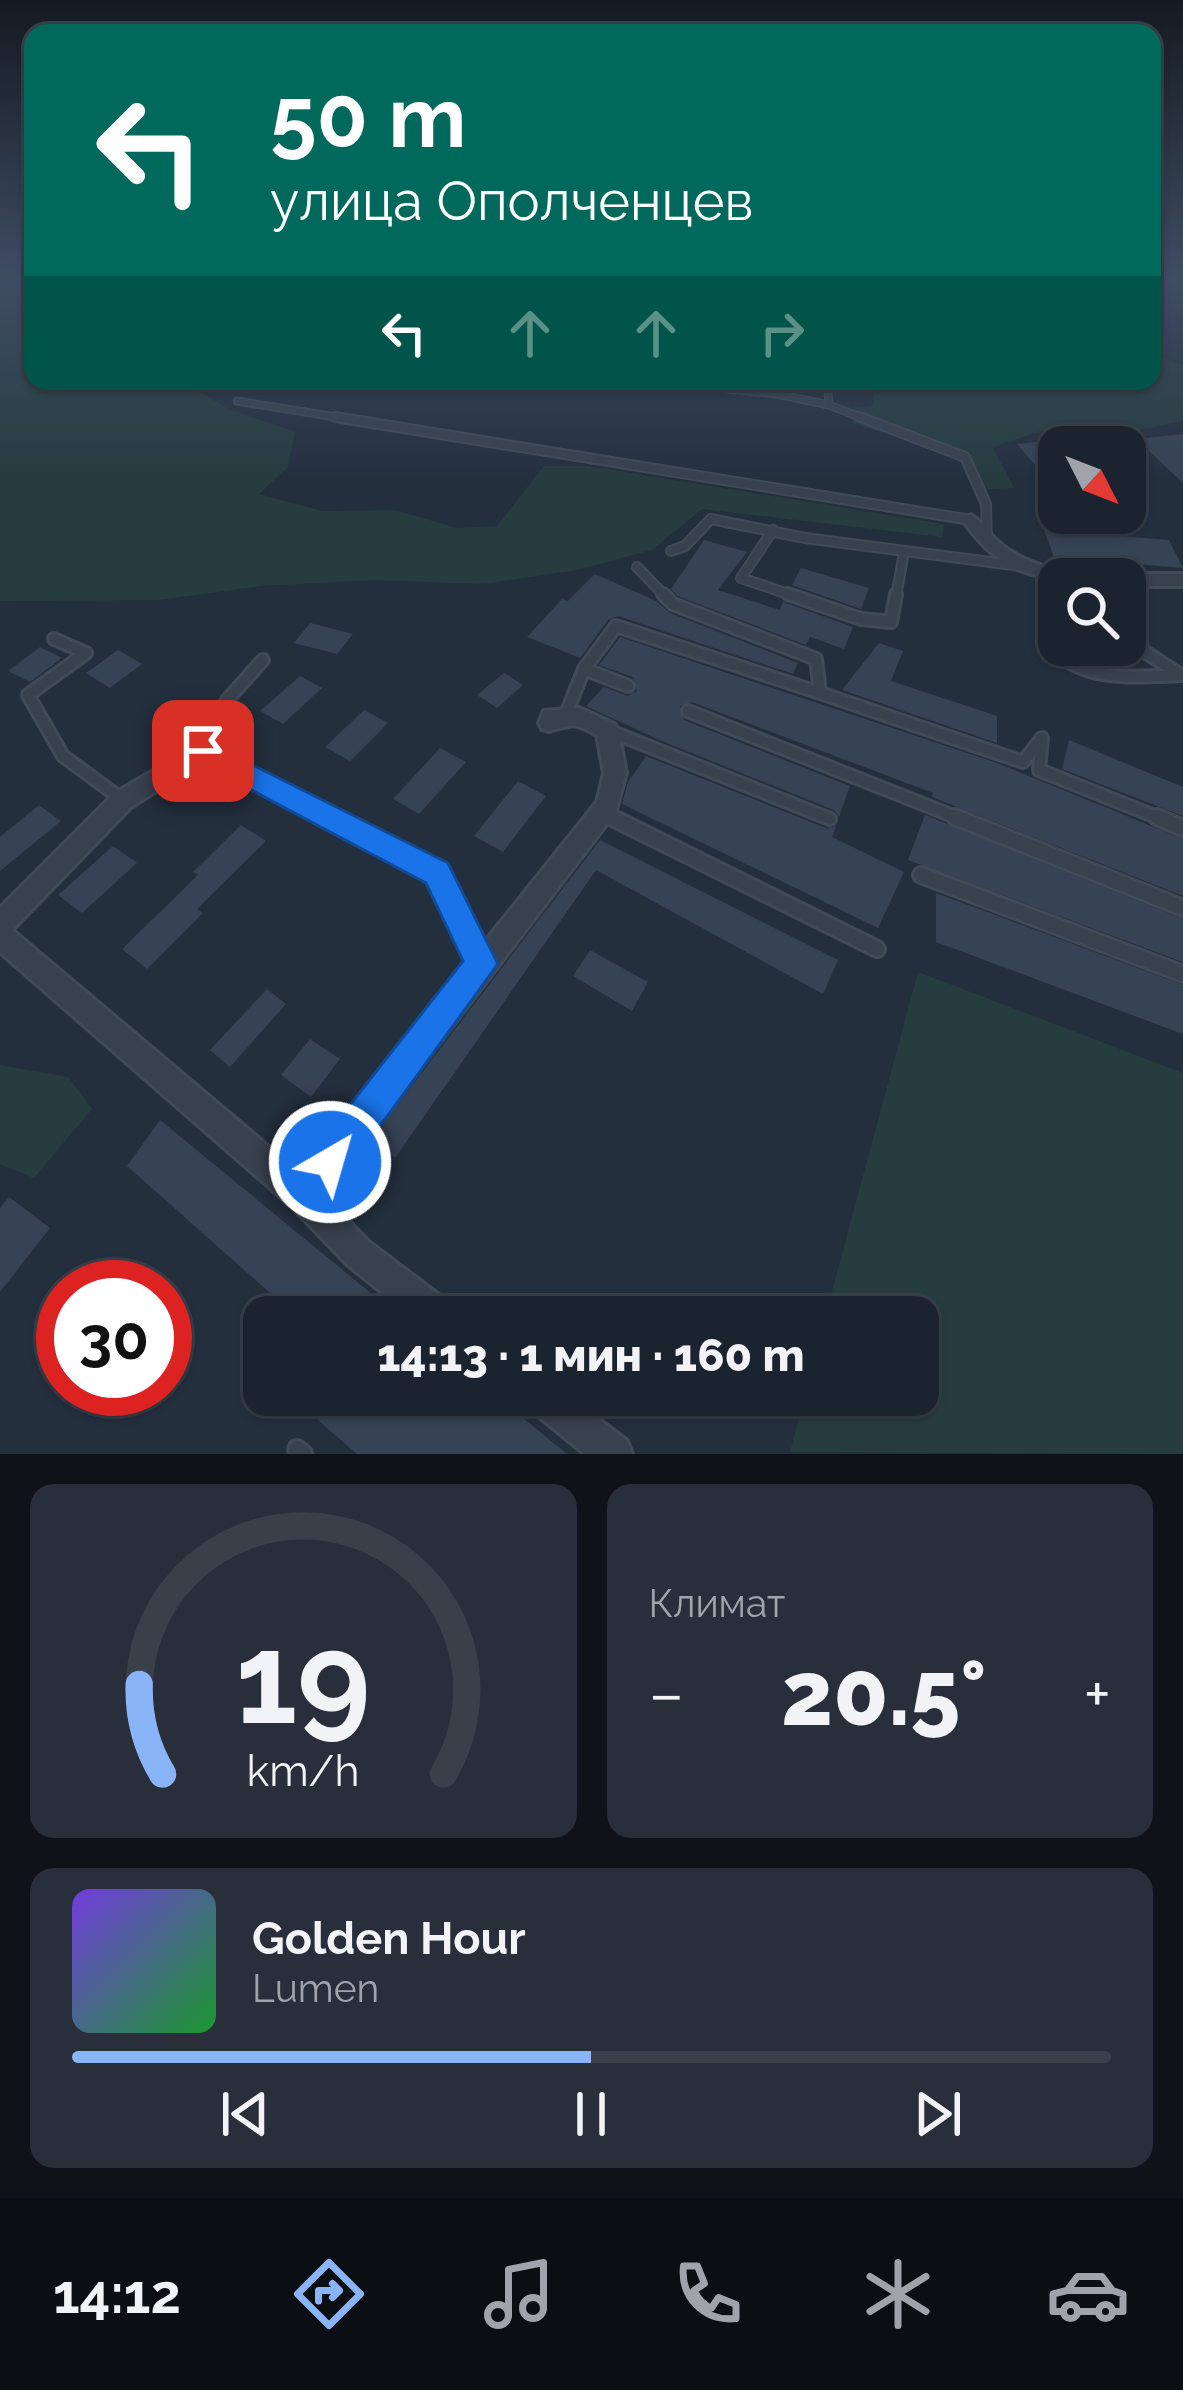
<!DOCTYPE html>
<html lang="ru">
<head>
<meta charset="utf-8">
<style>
  :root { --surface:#1b232e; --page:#282f3a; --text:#f1f3f6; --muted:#a0a4aa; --line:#39404a; --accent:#8ab4f8 }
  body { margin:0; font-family:Raleway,sans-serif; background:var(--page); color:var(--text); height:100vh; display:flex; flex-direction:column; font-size:45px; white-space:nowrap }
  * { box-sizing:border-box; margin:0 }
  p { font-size:39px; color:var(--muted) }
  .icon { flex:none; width:66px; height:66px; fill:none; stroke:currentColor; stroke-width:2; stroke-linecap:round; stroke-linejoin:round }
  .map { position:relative; height:1454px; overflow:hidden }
  .details { display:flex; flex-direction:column; gap:30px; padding:30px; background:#0f1319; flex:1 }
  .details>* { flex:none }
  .top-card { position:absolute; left:24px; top:24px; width:1137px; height:366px; border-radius:24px; box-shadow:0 3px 9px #0004,0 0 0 3px var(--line); background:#00695c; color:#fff; overflow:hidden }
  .needle { width:78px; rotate:132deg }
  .controls { position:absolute; left:1038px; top:426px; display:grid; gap:24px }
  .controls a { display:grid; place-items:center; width:108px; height:108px; border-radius:24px; background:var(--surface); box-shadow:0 3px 9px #0004,0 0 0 3px var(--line); font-size:60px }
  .speed { position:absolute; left:36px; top:1260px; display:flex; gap:24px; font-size:60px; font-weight:700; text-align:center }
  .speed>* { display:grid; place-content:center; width:156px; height:156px; border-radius:50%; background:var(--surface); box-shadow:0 3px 9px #0004,0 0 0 3px var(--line); line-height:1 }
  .speed .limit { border:18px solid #d22; background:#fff; color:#111 }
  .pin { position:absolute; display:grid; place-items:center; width:102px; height:102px; color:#fff; margin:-51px; border-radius:24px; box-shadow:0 6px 18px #0006 }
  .me { position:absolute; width:132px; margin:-66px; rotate:38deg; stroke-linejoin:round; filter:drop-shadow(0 0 9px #0008) }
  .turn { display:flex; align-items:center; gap:42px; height:252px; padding:0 48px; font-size:54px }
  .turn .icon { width:156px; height:156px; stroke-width:2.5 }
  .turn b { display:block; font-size:84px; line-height:102px }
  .lanes { display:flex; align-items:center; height:114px; padding:0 48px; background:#0003; justify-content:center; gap:60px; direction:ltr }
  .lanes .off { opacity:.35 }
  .big { font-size:90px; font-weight:800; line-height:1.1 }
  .details .tile { flex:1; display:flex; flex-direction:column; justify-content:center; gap:18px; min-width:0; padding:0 42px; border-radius:24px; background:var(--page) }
  .details .dial { align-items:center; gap:0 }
  .dial svg { height:312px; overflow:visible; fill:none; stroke:var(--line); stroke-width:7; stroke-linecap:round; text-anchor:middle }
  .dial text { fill:var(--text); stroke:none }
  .song { display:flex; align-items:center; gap:36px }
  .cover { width:144px; height:144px; border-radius:18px; background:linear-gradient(135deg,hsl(260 70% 55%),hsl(130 70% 35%)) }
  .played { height:12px; border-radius:6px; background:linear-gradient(90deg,var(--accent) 50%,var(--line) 50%) }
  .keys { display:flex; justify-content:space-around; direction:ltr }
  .heat { display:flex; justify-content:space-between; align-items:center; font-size:66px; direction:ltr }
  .details .tiles { flex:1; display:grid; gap:30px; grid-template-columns:1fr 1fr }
  .tile:last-child { grid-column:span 2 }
  .trip { position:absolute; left:243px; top:1296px; width:696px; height:120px; border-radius:24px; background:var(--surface); box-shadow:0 3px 9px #0004,0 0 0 3px var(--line); font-weight:800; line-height:120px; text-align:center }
  .menu { display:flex; height:192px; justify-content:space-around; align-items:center; background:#0b0e12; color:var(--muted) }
  .menu .icon { width:84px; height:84px }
  .menu .selected { color:var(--accent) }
  .menu b { font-size:54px; color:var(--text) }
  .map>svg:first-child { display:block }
  .green { fill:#263c3f }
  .building { fill:#364354 }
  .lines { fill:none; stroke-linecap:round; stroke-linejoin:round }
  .service-far4-casing { stroke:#414a57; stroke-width:9 }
  .service-far3-casing { stroke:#414a57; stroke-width:12 }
  .service-far2-casing { stroke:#414a57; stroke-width:16 }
  .service-far1-casing { stroke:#414a57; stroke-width:20 }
  .service-casing { stroke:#414a57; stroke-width:22 }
  .minor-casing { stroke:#414a57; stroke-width:6 }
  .service-far4 { stroke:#38414e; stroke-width:6 }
  .service-far3 { stroke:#38414e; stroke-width:8 }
  .service-far2 { stroke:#38414e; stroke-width:10 }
  .service-far1 { stroke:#38414e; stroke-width:14 }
  .service { stroke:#38414e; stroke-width:16 }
  .minor { fill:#38414e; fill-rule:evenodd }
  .route { fill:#1a73e8; stroke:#114b97; stroke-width:3 }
</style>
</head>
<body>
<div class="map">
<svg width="1183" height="1454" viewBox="0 0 1183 1454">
  <rect width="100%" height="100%" fill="#242f3e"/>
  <!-- green -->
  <path class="green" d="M 0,278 L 33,278 L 33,381 L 181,381 L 229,409 L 295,432 L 288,467 L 259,494 L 322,511 L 395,510 L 457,528 L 497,526 L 544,466 L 588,466 L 944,524 L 942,537 L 702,509 L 652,550 L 577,570 L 483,584 L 373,580 L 261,586 L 159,600 L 0,601 Z
    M 1152,353 L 1183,365 L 1183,421 L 1119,434 L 1041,431 L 993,447 L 1014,488 L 988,489 L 953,454 L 854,424 L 844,409 L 873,405 L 875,381 L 1152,381 Z
    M 918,972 L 1183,1073 L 1183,1454 L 790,1452 L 805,1395 L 918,1395 L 918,1317 L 825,1317 Z
    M 0,1065 L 68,1077 L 92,1109 L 34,1178 L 0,1164 Z"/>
  <!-- building -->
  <path class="building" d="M 1183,434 L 1183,483 L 1136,439 Z
    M 1043,441 L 1059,459 L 1059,472 L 1043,474 L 1017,444 Z
    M 1044,530 L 1169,540 L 1183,568 L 1054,557 Z
    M 704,540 L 747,552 L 718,590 L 780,610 L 783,602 L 853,627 L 844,649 L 810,637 L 806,645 L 678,596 L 671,589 Z
    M 801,568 L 869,588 L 861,609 L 792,585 Z
    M 595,574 L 656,601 L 670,613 L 798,663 L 793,674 L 618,616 L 608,620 L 580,658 L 527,637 L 562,599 L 568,601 Z
    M 310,623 L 353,634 L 337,654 L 294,643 Z
    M 620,637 L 997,763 L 1183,839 L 1183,896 L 932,797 L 933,793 L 692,702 L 680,706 L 684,720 L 850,786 L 839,817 L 834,810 L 657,739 L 586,706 L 604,687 L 628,696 L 637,691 L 633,677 L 599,665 Z
    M 879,643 L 903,651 L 891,681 L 997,716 L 997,743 L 842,690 Z
    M 40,647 L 62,658 L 30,682 L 8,671 Z
    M 118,650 L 142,664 L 110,688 L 86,673 Z
    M 504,673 L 523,685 L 497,708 L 477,695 Z
    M 300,676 L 322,688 L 283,724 L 260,711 Z
    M 364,710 L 388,723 L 350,761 L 325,747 Z
    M 1069,740 L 1183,787 L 1183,816 L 1062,769 Z
    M 440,748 L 466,762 L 419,814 L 393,799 Z
    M 646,756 L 826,828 L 836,826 L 832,837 L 904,872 L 878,928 L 622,804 L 628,782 Z
    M 518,781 L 546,796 L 503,852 L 474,836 Z
    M 39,805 L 61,821 L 0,871 L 0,837 Z
    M 925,815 L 1183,919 L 1183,962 L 908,860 Z
    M 241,825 L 266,841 L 197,909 L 203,913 L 147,969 L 122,949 L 198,875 L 193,872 Z
    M 600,840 L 838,960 L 823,994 L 596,870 L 395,1158 L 371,1139 Z
    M 113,846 L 137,863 L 82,913 L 58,895 Z
    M 936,893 L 1183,985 L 1183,1034 L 936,942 Z
    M 590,950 L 648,982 L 632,1011 L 573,976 Z
    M 267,989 L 286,1004 L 230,1067 L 210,1050 Z
    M 310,1039 L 340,1059 L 311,1097 L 281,1075 Z
    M 160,1120 L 400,1317 L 297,1317 L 127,1166 Z
    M 9,1197 L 50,1228 L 0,1292 L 0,1208 Z
    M 312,1395 L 495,1395 L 567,1454 L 357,1454 L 306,1410 Z"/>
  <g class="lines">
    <defs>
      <path id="service-far4" d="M 647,381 L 777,394 L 829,405
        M 827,381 L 829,405 L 868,420
        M 237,401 L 354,420"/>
      <path id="service-far3" d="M 335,417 L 971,520
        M 860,417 L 965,457 L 986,504 L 987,542
        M 773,530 L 741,578 L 797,597
        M 671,551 L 685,546 L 711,519 L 805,538 L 1021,566
        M 637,567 L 666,597
        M 896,597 L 904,552"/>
      <path id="service-far2" d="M 663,594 L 673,604 L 816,659 L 820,693 L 1023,762 L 1042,738 L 1039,770 L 1164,820
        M 788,594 L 861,619 L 891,622 L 896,594
        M 1059,629 L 1046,641 C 1077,684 1135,677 1183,675
        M 54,639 L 86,653 L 28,695 L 63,756 L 123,800
        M 1125,639 L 1179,674
        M 584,669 L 616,626 L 820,693
        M 688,711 L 963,820
        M 566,714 L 584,669 L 628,686
        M 610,731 L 830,819
        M 203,751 L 227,700 L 263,660
        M 602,813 L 617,820"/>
      <path id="service-far1" d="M 611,817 L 877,949
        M 955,817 L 1183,908
        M 1157,817 L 1183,828
        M 921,875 L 1183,974"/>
      <path id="service" d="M 297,1449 L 303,1454"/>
      <path id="minor" d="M 971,515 C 980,520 983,526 991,535 C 1004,549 1021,559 1040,565 C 1062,572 1096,566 1114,579 C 1045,579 1007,583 963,520 Z
        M 1125,574 L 1183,574 L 1183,586 L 1125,586 L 1125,579 L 1117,579 Z
        M 579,708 L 614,724 L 618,730 L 626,773 L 615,813 L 323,1195 L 370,1243 L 452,1305 L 457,1317 L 413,1317 L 348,1265 L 292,1207 L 0,952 L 0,908 L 115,793 L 203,742 L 446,865 L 484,943 L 597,802 L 604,773 L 597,735 C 573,722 573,724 549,731 L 542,729 L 539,723 L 544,711 ZM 204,761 L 428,881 L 468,964 L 301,1174 L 12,930 L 131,807 Z
        M 521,1395 L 567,1395 L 627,1441 L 632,1454 L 585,1454 L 527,1407 Z"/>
    </defs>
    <!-- service-far4 casing -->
    <use href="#service-far4" class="service-far4-casing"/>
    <!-- service-far3 casing -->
    <use href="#service-far3" class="service-far3-casing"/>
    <!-- service-far2 casing -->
    <use href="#service-far2" class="service-far2-casing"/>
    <!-- service-far1 casing -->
    <use href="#service-far1" class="service-far1-casing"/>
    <!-- service casing -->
    <use href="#service" class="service-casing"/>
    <!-- minor casing -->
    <use href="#minor" class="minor-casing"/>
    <!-- service-far4 -->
    <use href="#service-far4" class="service-far4"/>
    <!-- service-far3 -->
    <use href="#service-far3" class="service-far3"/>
    <!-- service-far2 -->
    <use href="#service-far2" class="service-far2"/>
    <!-- service-far1 -->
    <use href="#service-far1" class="service-far1"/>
    <!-- service -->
    <use href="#service" class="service"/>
    <!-- minor -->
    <use href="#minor" class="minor"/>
  </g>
  <!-- sky -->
  <linearGradient id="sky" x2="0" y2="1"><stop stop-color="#141a22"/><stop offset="0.58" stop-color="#3f4d63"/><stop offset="1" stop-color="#3f4d63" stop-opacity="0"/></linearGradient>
  <rect width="1183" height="481" fill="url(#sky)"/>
  <!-- route -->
  <path class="route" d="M 203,740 L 448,863 L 498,964 L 344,1176 L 330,1182 L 316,1176 L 311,1162 L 316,1148 L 463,961 L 426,883 L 193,759 L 189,751 L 193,743 Z"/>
</svg>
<div class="controls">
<a><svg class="needle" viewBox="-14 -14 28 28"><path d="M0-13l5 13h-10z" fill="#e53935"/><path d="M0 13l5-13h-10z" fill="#a0a4aa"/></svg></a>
<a><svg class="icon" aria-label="search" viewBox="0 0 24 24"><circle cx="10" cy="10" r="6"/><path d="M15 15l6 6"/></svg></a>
</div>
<div class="speed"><div class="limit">30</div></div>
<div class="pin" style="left:203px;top:751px;background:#d93025"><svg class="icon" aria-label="arrive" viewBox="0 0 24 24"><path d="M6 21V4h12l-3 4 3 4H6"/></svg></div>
<svg class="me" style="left:330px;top:1162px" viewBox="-20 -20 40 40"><circle r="17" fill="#1a73e8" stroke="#fff" stroke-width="3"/><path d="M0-11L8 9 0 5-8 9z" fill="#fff"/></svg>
<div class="trip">14:13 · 1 мин · 160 m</div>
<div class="top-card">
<div class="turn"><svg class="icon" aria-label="left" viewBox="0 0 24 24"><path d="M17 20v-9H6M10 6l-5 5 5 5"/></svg><div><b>50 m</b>улица Ополченцев</div></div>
<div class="lanes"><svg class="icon" aria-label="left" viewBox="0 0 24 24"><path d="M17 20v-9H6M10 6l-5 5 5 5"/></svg><svg class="icon off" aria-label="ahead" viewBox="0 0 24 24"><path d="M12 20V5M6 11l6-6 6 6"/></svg><svg class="icon off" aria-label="ahead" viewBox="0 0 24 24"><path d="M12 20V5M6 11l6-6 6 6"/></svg><svg class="icon off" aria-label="right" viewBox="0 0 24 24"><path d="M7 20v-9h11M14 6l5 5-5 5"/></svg></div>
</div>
</div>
<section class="details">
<div class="tiles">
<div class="tile dial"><svg viewBox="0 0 100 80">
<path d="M14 69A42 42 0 1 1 86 69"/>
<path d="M14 69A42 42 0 0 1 8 46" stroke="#8ab4f8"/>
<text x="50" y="56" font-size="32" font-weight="700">19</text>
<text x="50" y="72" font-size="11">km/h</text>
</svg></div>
<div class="tile"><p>Климат</p>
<div class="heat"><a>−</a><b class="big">20.5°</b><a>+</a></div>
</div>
<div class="tile">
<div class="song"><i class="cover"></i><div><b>Golden Hour</b><p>Lumen</p></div></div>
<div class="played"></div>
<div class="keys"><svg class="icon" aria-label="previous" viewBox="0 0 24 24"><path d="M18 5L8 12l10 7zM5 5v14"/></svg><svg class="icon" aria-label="pause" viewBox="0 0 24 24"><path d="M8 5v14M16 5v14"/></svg><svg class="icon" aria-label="next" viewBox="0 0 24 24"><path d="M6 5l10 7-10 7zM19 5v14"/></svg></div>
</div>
</div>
</section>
<nav class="menu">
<b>14:12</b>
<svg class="icon selected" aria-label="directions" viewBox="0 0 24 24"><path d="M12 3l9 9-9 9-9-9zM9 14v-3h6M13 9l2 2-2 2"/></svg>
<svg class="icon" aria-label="music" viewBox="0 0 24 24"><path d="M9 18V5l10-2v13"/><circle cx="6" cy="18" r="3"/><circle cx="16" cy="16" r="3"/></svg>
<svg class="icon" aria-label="phone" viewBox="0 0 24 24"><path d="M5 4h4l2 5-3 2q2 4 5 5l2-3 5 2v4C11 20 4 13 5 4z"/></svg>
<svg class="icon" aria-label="climate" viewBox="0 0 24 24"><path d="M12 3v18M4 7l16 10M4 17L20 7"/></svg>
<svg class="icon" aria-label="car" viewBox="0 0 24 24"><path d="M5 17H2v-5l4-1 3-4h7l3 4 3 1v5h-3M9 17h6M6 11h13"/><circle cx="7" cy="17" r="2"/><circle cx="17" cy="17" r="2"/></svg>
</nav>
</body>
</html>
